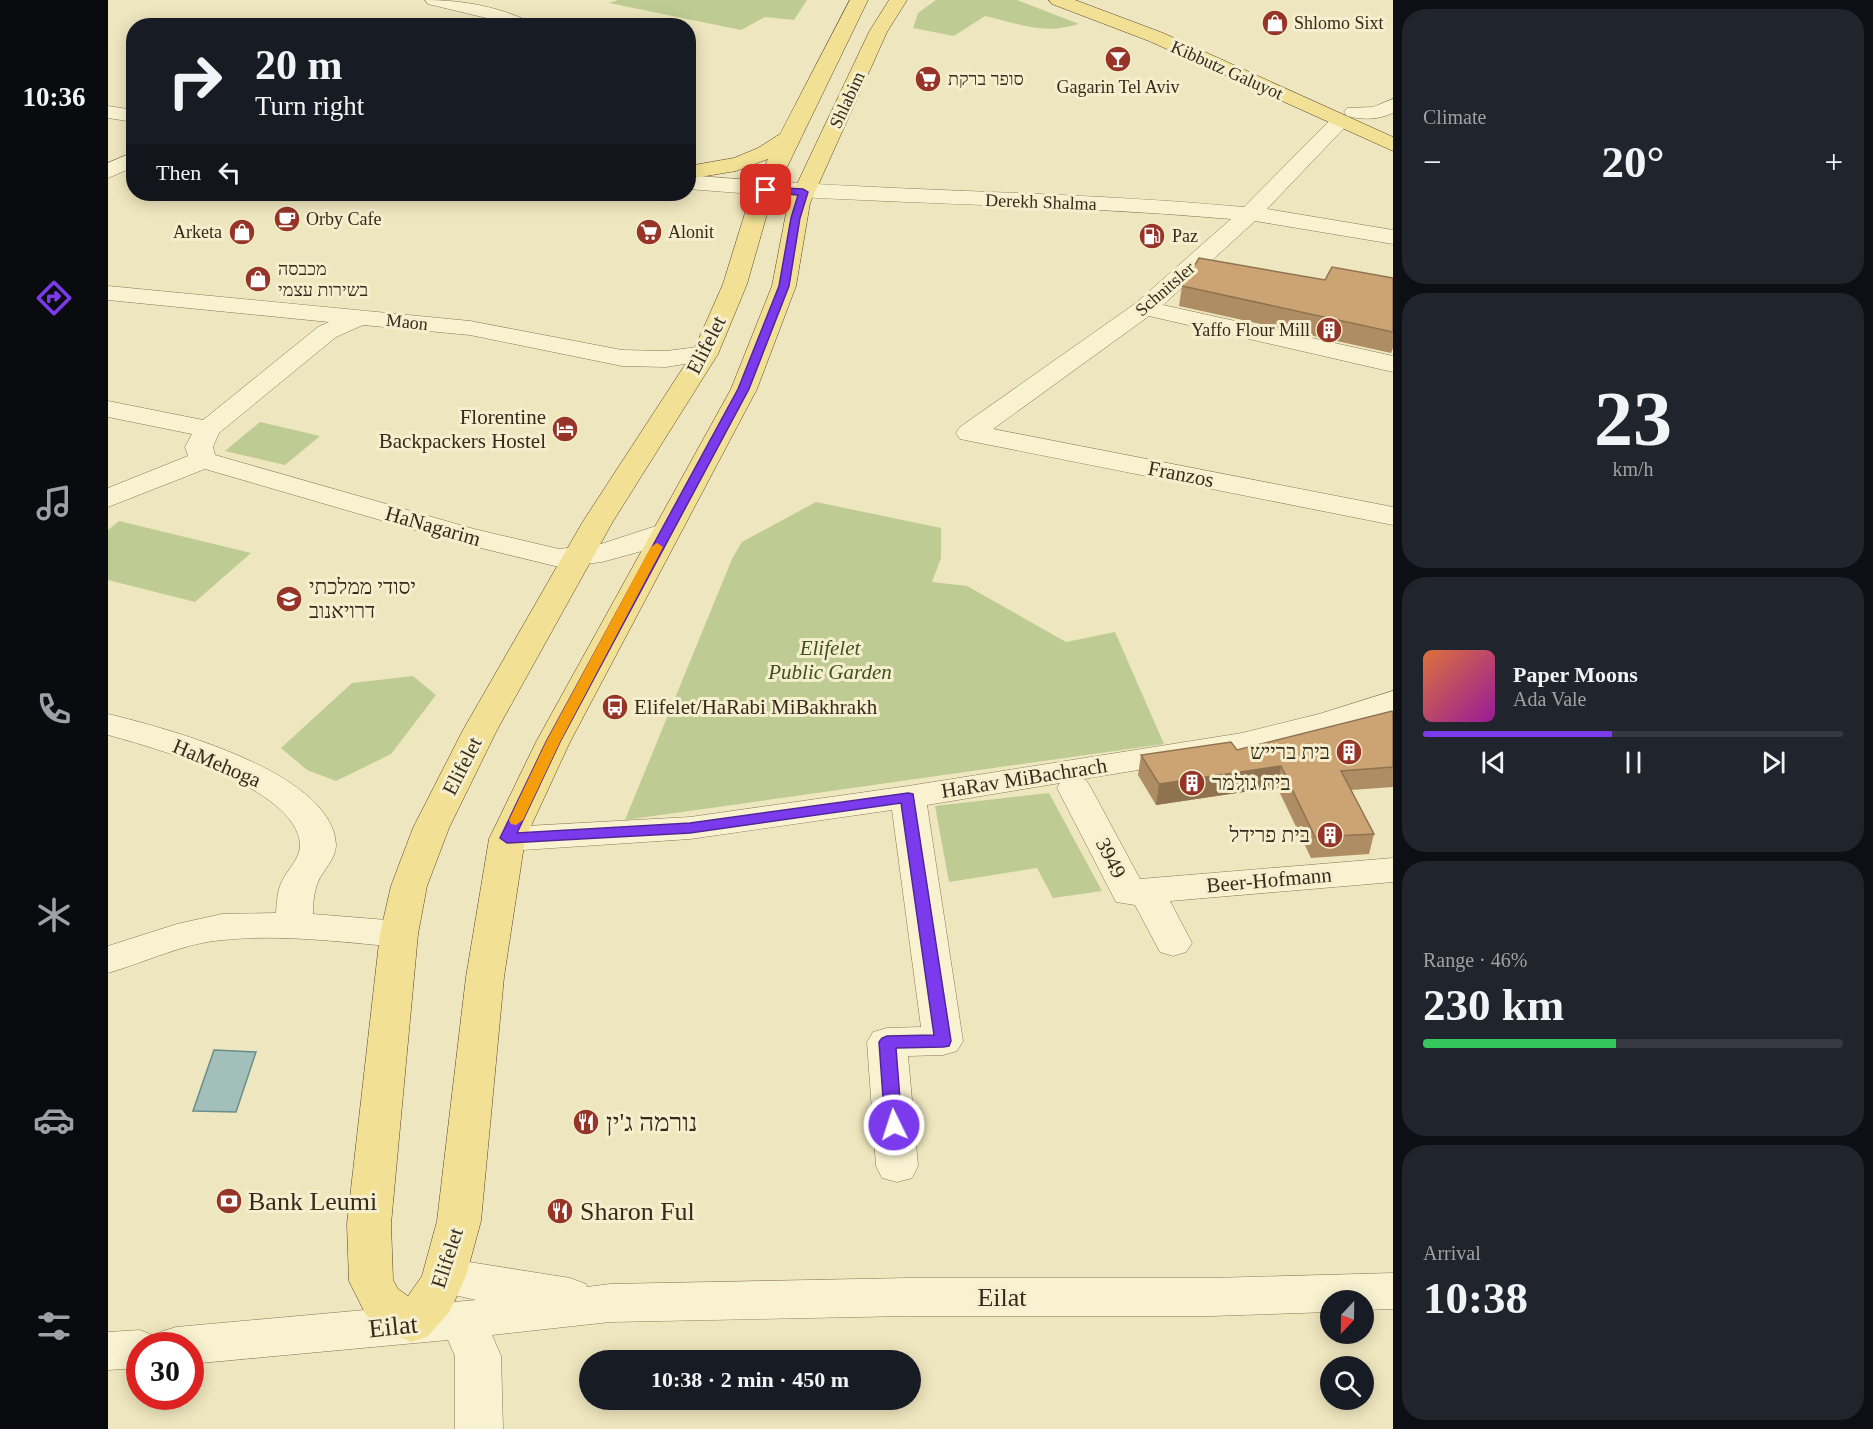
<!DOCTYPE html>
<html lang="en">
<head>
<meta charset="utf-8">
<style>
  :root { --surface:#171b24; --page:#20242c; --text:#f1f3f6; --muted:#9ea1a6; --line:#363941; --accent:#7c3aed }
  body { margin:0; font-family:"Times New Roman","Noto Sans Hebrew",serif; background:var(--page); color:var(--text); height:100vh; display:flex; flex-direction:column; font-size:22px; white-space:nowrap }
  * { box-sizing:border-box; margin:0 }
  p { font-size:20px; color:var(--muted) }
  .icon { flex:none; width:33px; height:33px; fill:none; stroke:currentColor; stroke-width:2; stroke-linecap:round; stroke-linejoin:round }
  .map { position:relative; flex:1; overflow:hidden }
  .drawer { display:flex; flex-direction:column; gap:9px; padding:9px; background:#0d0f14; width:480px }
  .drawer>* { flex:none }
  .hud { position:absolute; left:18px; top:18px; width:570px; height:183px; border-radius:24px; box-shadow:0 3px 15px #0003; background:#171b24; color:var(--text); overflow:hidden }
  .needle { width:39px; rotate:202deg }
  .controls { position:absolute; left:1212px; top:1290px; display:grid; gap:12px }
  .controls a { display:grid; place-items:center; width:54px; height:54px; border-radius:50%; background:var(--surface); box-shadow:0 3px 15px #0003; font-size:30px }
  .speed { position:absolute; left:18px; top:1332px; display:flex; gap:12px; font-size:30px; font-weight:700; text-align:center }
  .speed>* { display:grid; place-content:center; width:78px; height:78px; border-radius:50%; background:var(--surface); box-shadow:0 3px 15px #0003; line-height:1 }
  .speed .limit { border:9px solid #d22; background:#fff; color:#111 }
  .pin { position:absolute; display:grid; place-items:center; width:51px; height:51px; color:#fff; margin:-26px; border-radius:12px; box-shadow:0 3px 9px #0006 }
  .me { position:absolute; width:66px; margin:-33px; rotate:356deg; stroke-linejoin:round; filter:drop-shadow(0 0 4px #0008) }
  .turn { display:flex; align-items:center; gap:21px; height:126px; padding:0 30px; font-size:27px }
  .turn .icon { width:78px; height:78px; stroke-width:2.5 }
  .turn b { display:block; font-size:42px; line-height:51px }
  .then { display:flex; align-items:center; height:57px; padding:0 30px; background:#0003; gap:12px; font-size:22px }
  .big { font-size:45px; font-weight:800; line-height:1.1 }
  .drawer .widget { flex:1; display:flex; flex-direction:column; justify-content:center; gap:9px; min-width:0; padding:0 21px; border-radius:24px; background:var(--page) }
  .drawer .dial { align-items:center; gap:0 }
  .dial b { font-size:78px; line-height:1 }
  .song { display:flex; align-items:center; gap:18px }
  .cover { width:72px; height:72px; border-radius:9px; background:linear-gradient(135deg,hsl(20 70% 55%),hsl(300 70% 35%)) }
  .played { height:6px; border-radius:3px; background:linear-gradient(90deg,var(--accent) 45%,var(--line) 45%) }
  .keys { display:flex; justify-content:space-around; direction:ltr }
  .heat { display:flex; justify-content:space-between; align-items:center; font-size:33px; direction:ltr }
  .charge { height:9px; border-radius:4px; background:linear-gradient(90deg,#34c759 46%,var(--line) 0) }
  .trip { position:absolute; left:471px; top:1350px; width:342px; height:60px; border-radius:30px; background:var(--surface); box-shadow:0 3px 15px #0003; font-weight:800; line-height:60px; text-align:center }
  main { display:flex; flex:1; min-height:0 }
  .dock { display:flex; flex-direction:column; width:108px; justify-content:space-around; align-items:center; background:#090b0e; color:var(--muted) }
  .dock .icon { width:42px; height:42px }
  .dock .active { color:var(--accent) }
  .dock b { font-size:27px; color:var(--text) }
  .map>svg:first-child { display:block }
  .green { fill:#becc93 }
  .water { fill:#a2bfba; stroke:#698d89; stroke-width:1.5 }
  .lines { fill:none; stroke-linecap:round; stroke-linejoin:round }
  .minor-casing { stroke:#867657; stroke-width:1 }
  .major-casing { stroke:#54432c; stroke-width:1 }
  .minor { fill:#f9f2d1; fill-rule:evenodd }
  .major { fill:#f2e195; fill-rule:evenodd }
  .wall { fill:#af8d64 }
  .shaded-wall { fill:#8f7351 }
  .building { fill:#cca474; stroke:#8f7351; stroke-width:1.5 }
  .route { fill:#7c3aed; stroke:#51269a; stroke-width:1.5 }
  .slow { fill:#f59e0b }
  .labels { text-anchor:middle; stroke-width:6; stroke-linejoin:round; paint-order:stroke }
  .far-poi-label { font-size:18px; fill:#352b1c; stroke:#f5efce; text-anchor:start }
  .far-street-label { font-size:18px; fill:#352b1c; stroke:#f5efce }
  .street-label { font-size:21px; fill:#352b1c; stroke:#f5efce }
  .poi-label { font-size:21px; fill:#352b1c; stroke:#f5efce; text-anchor:end }
  .park-label { font-size:21px; font-style:italic; fill:#405222; stroke:#f5efce }
  .near-poi-label { font-size:26px; fill:#352b1c; stroke:#f5efce; text-anchor:start }
  .near-street-label { font-size:26px; fill:#352b1c; stroke:#f5efce }
</style>
</head>
<body>
<main>
<nav class="dock">
<b>10:36</b>
<svg class="icon active" aria-label="directions" viewBox="0 0 24 24"><path d="M12 3l9 9-9 9-9-9zM9 14v-3h6M13 9l2 2-2 2"/></svg>
<svg class="icon" aria-label="music" viewBox="0 0 24 24"><path d="M9 18V5l10-2v13"/><circle cx="6" cy="18" r="3"/><circle cx="16" cy="16" r="3"/></svg>
<svg class="icon" aria-label="phone" viewBox="0 0 24 24"><path d="M5 4h4l2 5-3 2q2 4 5 5l2-3 5 2v4C11 20 4 13 5 4z"/></svg>
<svg class="icon" aria-label="climate" viewBox="0 0 24 24"><path d="M12 3v18M4 7l16 10M4 17L20 7"/></svg>
<svg class="icon" aria-label="car" viewBox="0 0 24 24"><path d="M5 17H2v-5l4-1 3-4h7l3 4 3 1v5h-3M9 17h6M6 11h13"/><circle cx="7" cy="17" r="2"/><circle cx="17" cy="17" r="2"/></svg>
<svg class="icon" aria-label="filters" viewBox="0 0 24 24"><path d="M4 7h16M4 17h16"/><circle cx="9" cy="7" r="2"/><circle cx="15" cy="17" r="2"/></svg>
</nav>
<div class="map">
<svg width="1285" height="1429" viewBox="0 0 1285 1429">
  <rect width="100%" height="100%" fill="#eee6be"/>
  <!-- green -->
  <path class="green" d="M 510,0 L 699,0 L 686,20 L 657,17 L 633,30 L 501,3 Z
    M 828,0 L 909,0 L 971,24 C 935,35 912,24 877,16 L 846,36 L 805,28 L 810,13 Z
    M 152,422 L 212,436 L 177,465 L 117,451 Z
    M 708,502 L 833,528 L 833,558 L 824,582 L 859,586 L 958,642 L 1007,632 L 1056,744 L 517,820 L 624,559 L 634,542 Z
    M 11,521 L 143,553 L 87,602 L 0,580 L 0,530 Z
    M 305,676 L 328,695 L 283,754 L 228,781 L 199,770 L 173,748 L 244,683 Z
    M 941,793 L 994,891 L 945,898 L 929,868 L 841,882 L 827,806 Z"/>
  <!-- water -->
  <path class="water" d="M 106,1050 L 148,1052 L 128,1112 L 85,1111 Z"/>
  <g class="lines">
    <defs>
      <path id="minor" d="M 317,0 C 353,0 389,6 422,22 L 424,26 L 400,26 L 391,21 L 320,4 Z
        M 1285,99 L 1285,113 C 1270,120 1255,120 1239,116 L 1236,112 L 1239,108 L 1265,107 Z
        M 0,106 L 26,110 L 26,122 L 0,118 Z
        M 1232,115 L 1239,117 L 1242,121 L 1239,125 L 1159,209 L 1285,230 L 1285,244 L 1147,221 L 1055,305 L 1285,356 L 1285,372 L 1041,316 L 885,429 L 1285,507 L 1285,525 L 862,441 L 852,439 L 848,433 L 852,427 L 1028,303 L 1123,219 C 942,203 761,205 580,189 L 580,175 C 766,192 951,190 1136,207 L 1225,117 Z
        M 26,152 L 26,167 L 0,178 L 0,163 Z
        M 0,286 L 362,321 L 514,350 L 558,351 L 597,346 L 606,349 L 610,354 L 606,359 L 558,367 L 514,366 L 362,335 L 255,325 L 228,337 L 111,433 L 105,447 L 107,455 L 366,529 L 451,549 L 493,544 L 557,523 L 567,526 L 572,532 L 567,538 L 534,551 L 494,562 L 451,567 L 348,542 L 97,469 L 0,507 L 0,488 L 80,456 L 77,447 L 84,434 L 0,417 L 0,401 L 95,420 L 210,327 L 221,322 L 0,300 Z
        M 1285,691 L 1285,712 L 1234,728 L 1134,753 L 975,779 L 978,780 L 983,788 L 1032,879 L 1285,858 L 1285,882 L 1062,901 L 1084,943 L 1078,952 L 1065,956 L 1052,952 L 1027,905 L 1008,902 L 949,788 L 952,783 L 819,805 L 855,1041 L 849,1051 L 835,1055 L 800,1056 L 810,1166 L 804,1178 L 789,1182 L 774,1178 L 768,1166 L 759,1042 L 765,1032 L 779,1028 L 813,1027 L 784,810 L 582,839 L 399,851 L 386,847 L 381,839 L 386,831 L 399,827 L 582,817 L 800,786 L 1134,733 L 1211,714 Z
        M 0,714 C 58,728 225,772 228,845 C 228,859 215,870 210,882 C 206,892 205,903 205,914 L 291,921 L 304,925 L 310,934 L 304,943 L 291,947 C 233,942 174,934 115,940 C 76,943 38,962 0,973 L 0,946 L 69,924 L 114,914 L 168,913 C 169,902 169,891 174,881 C 179,870 193,858 192,844 C 188,787 47,748 0,735 Z
        M 336,1258 L 462,1278 L 478,1284 L 479,1287 L 502,1284 L 799,1278 L 1104,1278 L 1285,1273 L 1285,1309 L 1256,1310 L 1256,1300 L 1222,1300 L 1222,1312 L 1104,1316 L 799,1316 L 502,1322 L 384,1335 L 393,1356 L 395,1429 L 347,1429 L 347,1356 L 340,1340 L 82,1364 L 82,1346 L 32,1346 L 32,1368 L 0,1370 L 0,1332 L 32,1330 L 49,1337 L 52,1332 L 68,1327 L 368,1300 L 320,1289 L 314,1276 L 320,1263 Z"/>
      <path id="major" d="M 742,0 L 760,0 L 663,200 L 639,284 L 610,354 L 504,523 L 389,730 L 341,828 L 319,886 L 310,934 L 283,1224 L 285,1280 L 290,1289 L 300,1296 L 314,1276 L 329,1221 L 358,977 L 381,839 L 428,742 L 623,389 L 664,286 L 680,203 L 761,32 L 781,0 L 799,0 L 779,32 L 702,203 L 688,286 L 649,389 L 462,742 L 417,839 L 396,977 L 373,1221 L 358,1276 L 342,1311 L 320,1336 L 304,1342 L 288,1336 L 258,1315 L 241,1281 L 239,1224 L 272,934 L 283,886 L 305,828 L 355,730 L 474,523 L 584,354 L 615,284 L 641,200 L 660,159 L 628,171 L 580,179 L 580,166 L 626,158 L 650,148 L 672,134 Z
        M 941,0 L 967,0 L 1055,33 L 1285,137 L 1285,151 L 1041,41 L 944,4 Z"/>
    </defs>
    <!-- minor casing -->
    <use href="#minor" class="minor-casing"/>
    <!-- major casing -->
    <use href="#major" class="major-casing"/>
    <!-- minor -->
    <use href="#minor" class="minor"/>
    <!-- major -->
    <use href="#major" class="major"/>
  </g>
  <!-- wall -->
  <path class="wall" d="M 1285,278 L 1285,348 L 1283,353 L 1071,306 L 1074,286 Z
    M 1285,713 L 1285,787 L 1243,790 L 1266,834 L 1261,854 L 1203,858 L 1169,787 L 1048,805 L 1030,775 L 1033,755 L 1129,750 Z"/>
  <!-- shaded-wall -->
  <path class="shaded-wall" d="M 1173,766 L 1169,787 L 1048,805 L 1051,784 Z"/>
  <!-- building -->
  <path class="building" d="M 1091,258 L 1217,280 L 1224,267 L 1285,278 L 1285,332 L 1074,286 Z
    M 1284,711 L 1285,713 L 1285,767 L 1233,771 L 1266,834 L 1207,837 L 1173,766 L 1051,784 L 1033,755 L 1123,742 L 1129,750 Z"/>
  <!-- route -->
  <path class="route" d="M 658,187 L 695,189 L 700,192 L 692,218 L 681,286 L 641,389 L 452,742 L 409,833 L 582,823 L 800,793 L 805,794 L 843,1041 L 841,1046 L 835,1047 L 788,1048 L 794,1125 L 792,1130 L 786,1132 L 779,1130 L 777,1125 L 771,1042 L 774,1038 L 779,1036 L 826,1035 L 793,803 L 582,833 L 399,843 L 392,838 L 438,742 L 630,389 L 671,286 L 683,218 L 690,195 L 655,192 L 655,188 Z"/>
  <!-- slow -->
  <path class="slow" d="M 549,543 L 555,547 L 452,742 L 415,820 L 408,825 L 403,824 L 401,820 L 438,742 L 543,547 Z"/>
  <!-- icons -->
  <defs>
    <symbol id="shop-disc" viewBox="-11 -11 22 22"><circle r="9.5" fill="#953427" stroke="#f5efce"/><path d="M-5-2.5h2.3a2.7 3.5 0 0 1 5.4 0H5L5.5 6h-11ZM-1.5-2.5h3a1.5 2.3 0 0 0-3 0Z" fill="#fff"/></symbol>
    <symbol id="bar-disc" viewBox="-11 -11 22 22"><circle r="9.5" fill="#953427" stroke="#f5efce"/><path d="M-6-5H6L.8 .8V4.5H3.5V6h-7V4.5H-.8V.8Z" fill="#fff"/></symbol>
    <symbol id="supermarket-disc" viewBox="-11 -11 22 22"><circle r="9.5" fill="#953427" stroke="#f5efce"/><path d="M-6-5.5h2.5l.6 2H6L4.5 2H-2.5L-4.4-4H-6ZM-1.5 3.2a1.3 1.3 0 1 0 .1 0ZM3 3.2a1.3 1.3 0 1 0 .1 0Z" fill="#fff"/></symbol>
    <symbol id="cafe-disc" viewBox="-11 -11 22 22"><circle r="9.5" fill="#953427" stroke="#f5efce"/><path d="M-5.5-4.5H6V0H3Q3 3.5 0 3.5H-2.5Q-5.5 3.5-5.5 0ZM3-3.2v2h1.7v-2ZM-6 4.5H4V6H-6Z" fill="#fff"/></symbol>
    <symbol id="fuel-disc" viewBox="-11 -11 22 22"><circle r="9.5" fill="#953427" stroke="#f5efce"/><path d="M-5.5-6h7V0h2V4h1.3V-2.5L3-4.5l.8-.8L6-3V5H2.5V1h-1V6h-7ZM-4.2-4.7v3.2H.2V-4.7Z" fill="#fff"/></symbol>
    <symbol id="building-disc" viewBox="-11 -11 22 22"><circle r="9.5" fill="#953427" stroke="#f5efce"/><path d="M-4-6H4V6H1V3H-1V6H-4ZM-2.5-4.3h1.7v1.8h-1.7ZM.8-4.3h1.7v1.8H.8ZM-2.5-1h1.7V.8h-1.7ZM.8-1h1.7V.8H.8Z" fill="#fff"/></symbol>
    <symbol id="hotel-disc" viewBox="-11 -11 22 22"><circle r="9.5" fill="#953427" stroke="#f5efce"/><path d="M-6-4.5h1.5V1H6V5H4.5V3h-9V5H-6ZM-4 0a1.8 1.8 0 1 1 3.6 0ZM.5 0V-2.5h3Q6-2.5 6 0Z" fill="#fff"/></symbol>
    <symbol id="school-disc" viewBox="-11 -11 22 22"><circle r="9.5" fill="#953427" stroke="#f5efce"/><path d="M0-5L7-2L0 1L-7-2ZM-4 1L0 2.5L4 1V4Q0 6-4 4Z" fill="#fff"/></symbol>
    <symbol id="bus-disc" viewBox="-11 -11 22 22"><circle r="9.5" fill="#953427" stroke="#f5efce"/><path d="M-5-6H5V4H4V6H2V4H-2V6H-4V4H-5ZM-3.5-4V0h7V-4ZM-3.5 1.2v1.5H-2V1.2ZM2 1.2v1.5H3.5V1.2Z" fill="#fff"/></symbol>
    <symbol id="restaurant-disc" viewBox="-11 -11 22 22"><circle r="9.5" fill="#953427" stroke="#f5efce"/><path d="M-5-6h1v4h1v-4h1v4h1v-4h1v5L-1.5 .5V6h-2V.5L-5-1ZM5-6V6H3V1.5H1.5Q1.5-4 5-6Z" fill="#fff"/></symbol>
    <symbol id="bank-disc" viewBox="-11 -11 22 22"><circle r="9.5" fill="#953427" stroke="#f5efce"/><path d="M-6-4H6V4H-6ZM0-2.3a2.3 2.3 0 1 0 0 4.6a2.3 2.3 0 1 0 0-4.6Z" fill="#fff"/></symbol>
  </defs>
  <g fill-rule="evenodd">
    <use href="#shop-disc" x="1152" y="8" width="30" height="30"/>
    <use href="#bar-disc" x="995" y="44" width="30" height="30"/>
    <use href="#supermarket-disc" x="805" y="64" width="30" height="30"/>
    <use href="#cafe-disc" x="164" y="204" width="30" height="30"/>
    <use href="#shop-disc" x="119" y="217" width="30" height="30"/>
    <use href="#supermarket-disc" x="526" y="217" width="30" height="30"/>
    <use href="#fuel-disc" x="1029" y="221" width="30" height="30"/>
    <use href="#shop-disc" x="135" y="264" width="30" height="30"/>
    <use href="#building-disc" x="1206" y="315" width="30" height="30"/>
    <use href="#hotel-disc" x="442" y="414" width="30" height="30"/>
    <use href="#school-disc" x="166" y="584" width="30" height="30"/>
    <use href="#bus-disc" x="492" y="692" width="30" height="30"/>
    <use href="#building-disc" x="1226" y="737" width="30" height="30"/>
    <use href="#building-disc" x="1069" y="768" width="30" height="30"/>
    <use href="#building-disc" x="1207" y="820" width="30" height="30"/>
    <use href="#restaurant-disc" x="463" y="1107" width="30" height="30"/>
    <use href="#bank-disc" x="106" y="1186" width="30" height="30"/>
    <use href="#restaurant-disc" x="437" y="1196" width="30" height="30"/>
  </g>
  <g class="labels">
    <!-- far-poi labels -->
    <g class="far-poi-label">
      <text x="1186" y="29">Shlomo Sixt</text>
      <text x="840" y="85">סופר ברקת</text>
      <text x="1010" y="93" text-anchor="middle">Gagarin Tel Aviv</text>
      <text x="198" y="225">Orby Cafe</text>
      <text x="114" y="238" text-anchor="end">Arketa</text>
      <text x="560" y="238">Alonit</text>
      <text x="1064" y="242">Paz</text>
      <text x="170" y="275">מכבסה<tspan x="170" dy="21">בשירות עצמי</tspan></text>
      <text x="1202" y="336" text-anchor="end">Yaffo Flour Mill</text>
    </g>
    <!-- far-street labels -->
    <g class="far-street-label">
      <text transform="translate(1119 70) rotate(24)" y="6">Kibbutz Galuyot</text>
      <text transform="translate(739 100) rotate(-65)" y="6">Shlabim</text>
      <text transform="translate(933 202) rotate(2)" y="6">Derekh Shalma</text>
      <text transform="translate(1057 289) rotate(-41)" y="6">Schnitsler</text>
      <text transform="translate(299 322) rotate(6)" y="6">Maon</text>
    </g>
    <!-- street labels -->
    <g class="street-label">
      <text transform="translate(598 345) rotate(-63)" y="7">Elifelet</text>
      <text transform="translate(1073 474) rotate(11)" y="7">Franzos</text>
      <text transform="translate(325 526) rotate(16)" y="7">HaNagarim</text>
      <text transform="translate(109 763) rotate(23)" y="7">HaMehoga</text>
      <text transform="translate(354 766) rotate(-63)" y="7">Elifelet</text>
      <text transform="translate(916 778) rotate(-9)" y="7">HaRav MiBachrach</text>
      <text transform="translate(1003 858) rotate(63)" y="7">3949</text>
      <text transform="translate(1161 880) rotate(-5)" y="7">Beer-Hofmann</text>
      <text transform="translate(339 1258) rotate(-72)" y="7">Elifelet</text>
    </g>
    <!-- poi labels -->
    <g class="poi-label">
      <text x="438" y="424">Florentine<tspan x="438" dy="24">Backpackers Hostel</tspan></text>
      <text x="201" y="594" text-anchor="start">יסודי ממלכתי<tspan x="201" dy="24">דרויאנוב</tspan></text>
      <text x="526" y="714" text-anchor="start">Elifelet/HaRabi MiBakhrakh</text>
      <text x="1222" y="759">בית ברייש</text>
      <text x="1104" y="790" text-anchor="start">בית גולמר</text>
      <text x="1202" y="842">בית פרידל</text>
    </g>
    <!-- park labels -->
    <g class="park-label">
      <text x="722" y="655">Elifelet<tspan x="722" dy="24">Public Garden</tspan></text>
    </g>
    <!-- near-poi labels -->
    <g class="near-poi-label">
      <text x="498" y="1131">נורמה ג'ין</text>
      <text x="140" y="1210">Bank Leumi</text>
      <text x="472" y="1220">Sharon Ful</text>
    </g>
    <!-- near-street labels -->
    <g class="near-street-label">
      <text x="894" y="1306">Eilat</text>
      <text transform="translate(285 1326) rotate(-6)" y="9">Eilat</text>
    </g>
  </g>
</svg>
<div class="controls">
<a><svg class="needle" viewBox="-14 -14 28 28"><path d="M0-13l5 13h-10z" fill="#e53935"/><path d="M0 13l5-13h-10z" fill="#9ea1a6"/></svg></a>
<a><svg class="icon" aria-label="search" viewBox="0 0 24 24"><circle cx="10" cy="10" r="6"/><path d="M15 15l6 6"/></svg></a>
</div>
<div class="speed"><div class="limit">30</div></div>
<div class="pin" style="left:658px;top:190px;background:#d93025"><svg class="icon" aria-label="arrive" viewBox="0 0 24 24"><path d="M6 21V4h12l-3 4 3 4H6"/></svg></div>
<svg class="me" style="left:786px;top:1125px" viewBox="-20 -20 40 40"><circle r="17" fill="#7c3aed" stroke="#fff" stroke-width="3"/><path d="M0-11L8 9 0 5-8 9z" fill="#fff"/></svg>
<div class="trip">10:38 · 2 min · 450 m</div>
<div class="hud">
<div class="turn"><svg class="icon" aria-label="right" viewBox="0 0 24 24"><path d="M7 20v-9h11M14 6l5 5-5 5"/></svg><div><b>20 m</b>Turn right</div></div>
<div class="then">Then<svg class="icon" aria-label="left" viewBox="0 0 24 24"><path d="M17 20v-9H6M10 6l-5 5 5 5"/></svg></div>
</div>
</div>
<section class="drawer">
<div class="widget"><p>Climate</p>
<div class="heat"><a>−</a><b class="big">20°</b><a>+</a></div>
</div>
<div class="widget dial"><b>23</b><p>km/h</p></div>
<div class="widget">
<div class="song"><i class="cover"></i><div><b>Paper Moons</b><p>Ada Vale</p></div></div>
<div class="played"></div>
<div class="keys"><svg class="icon" aria-label="previous" viewBox="0 0 24 24"><path d="M18 5L8 12l10 7zM5 5v14"/></svg><svg class="icon" aria-label="pause" viewBox="0 0 24 24"><path d="M8 5v14M16 5v14"/></svg><svg class="icon" aria-label="next" viewBox="0 0 24 24"><path d="M6 5l10 7-10 7zM19 5v14"/></svg></div>
</div>
<div class="widget"><p>Range · 46%</p><b class="big">230 km</b><div class="charge"></div></div>
<div class="widget"><p>Arrival</p><b class="big">10:38</b></div>
</section>
</main>
</body>
</html>
